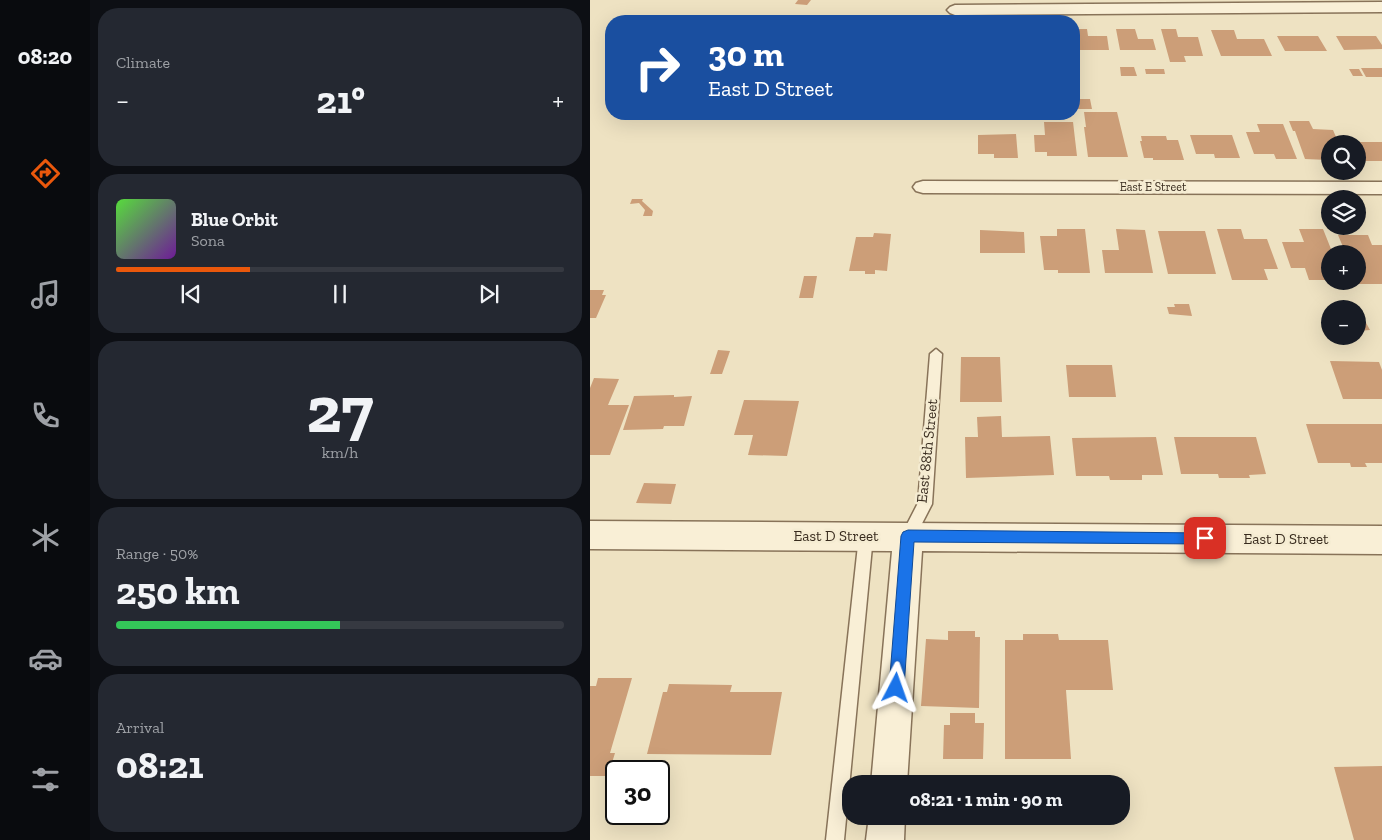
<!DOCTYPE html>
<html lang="en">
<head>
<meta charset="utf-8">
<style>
  :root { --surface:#171b24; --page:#242831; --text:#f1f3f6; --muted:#9ea1a6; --line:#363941; --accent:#ea580c }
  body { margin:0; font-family:"Zilla Slab",serif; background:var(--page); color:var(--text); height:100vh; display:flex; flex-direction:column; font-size:19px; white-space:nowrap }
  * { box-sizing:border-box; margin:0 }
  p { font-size:16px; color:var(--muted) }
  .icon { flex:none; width:28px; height:28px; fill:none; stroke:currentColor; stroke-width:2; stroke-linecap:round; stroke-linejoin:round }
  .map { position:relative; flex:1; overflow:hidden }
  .panel { display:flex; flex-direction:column; gap:8px; padding:8px; background:#0d0f14; width:500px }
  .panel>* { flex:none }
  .banner { position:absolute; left:15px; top:15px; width:475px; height:105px; border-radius:20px; box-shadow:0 5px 20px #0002; background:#1a4fa0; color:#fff; overflow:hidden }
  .buttons { position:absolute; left:731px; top:135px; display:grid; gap:10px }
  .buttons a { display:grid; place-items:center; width:45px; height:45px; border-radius:50%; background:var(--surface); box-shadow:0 5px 20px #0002; font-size:25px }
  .speed { position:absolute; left:15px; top:760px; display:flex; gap:10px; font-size:25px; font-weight:700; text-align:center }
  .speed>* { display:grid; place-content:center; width:65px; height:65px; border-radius:50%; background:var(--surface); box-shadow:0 5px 20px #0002; line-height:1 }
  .speed .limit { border:2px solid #111; border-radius:8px; background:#fff; color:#111 }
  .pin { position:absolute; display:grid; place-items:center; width:42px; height:42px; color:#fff; margin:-21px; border-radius:10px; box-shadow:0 2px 8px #0006 }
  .me { position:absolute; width:55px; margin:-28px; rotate:4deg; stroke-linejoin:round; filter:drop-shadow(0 0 4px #0008) }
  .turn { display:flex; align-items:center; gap:18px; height:105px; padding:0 20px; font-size:22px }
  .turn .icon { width:65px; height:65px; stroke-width:2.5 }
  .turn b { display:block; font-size:35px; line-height:42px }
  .big { font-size:38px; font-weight:800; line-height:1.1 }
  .panel .card { flex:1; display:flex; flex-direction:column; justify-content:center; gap:8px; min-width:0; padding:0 18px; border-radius:20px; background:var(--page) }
  .panel .dial { align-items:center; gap:0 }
  .dial b { font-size:65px; line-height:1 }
  .song { display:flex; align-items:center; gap:15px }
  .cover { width:60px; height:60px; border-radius:8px; background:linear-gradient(135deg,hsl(110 70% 55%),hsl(280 70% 35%)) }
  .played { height:5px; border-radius:2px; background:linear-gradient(90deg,var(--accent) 30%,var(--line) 30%) }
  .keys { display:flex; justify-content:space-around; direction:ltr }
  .heat { display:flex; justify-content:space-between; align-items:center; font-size:28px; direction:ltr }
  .charge { height:8px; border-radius:4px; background:linear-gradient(90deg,#34c759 50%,var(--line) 0) }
  .trip { position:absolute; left:252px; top:775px; width:288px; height:50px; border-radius:20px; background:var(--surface); box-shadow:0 5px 20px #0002; font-weight:800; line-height:50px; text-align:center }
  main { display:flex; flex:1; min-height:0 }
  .tab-bar { display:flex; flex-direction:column; width:90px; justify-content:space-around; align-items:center; background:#090b0e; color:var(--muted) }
  .tab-bar .icon { width:35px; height:35px }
  .tab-bar .current { color:var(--accent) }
  .tab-bar b { font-size:22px; color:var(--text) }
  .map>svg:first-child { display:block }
  .building { fill:#cc9e78 }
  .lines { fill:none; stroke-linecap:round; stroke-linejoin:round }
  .lane-casing { stroke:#887359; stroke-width:3 }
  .street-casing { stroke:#887359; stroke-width:3 }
  .lane { fill:#f9efd6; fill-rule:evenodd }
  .street { fill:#f9efd6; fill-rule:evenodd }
  .route { fill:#1a73e8; stroke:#114b97 }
  .labels { text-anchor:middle; stroke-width:5; stroke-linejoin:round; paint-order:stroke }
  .far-street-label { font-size:12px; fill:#382b1e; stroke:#f5ecd2 }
  .street-label { font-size:15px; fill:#382b1e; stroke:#f5ecd2 }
</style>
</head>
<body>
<main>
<nav class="tab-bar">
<b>08:20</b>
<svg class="icon current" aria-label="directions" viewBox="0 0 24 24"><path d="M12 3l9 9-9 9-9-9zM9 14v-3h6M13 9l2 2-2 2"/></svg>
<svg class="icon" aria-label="music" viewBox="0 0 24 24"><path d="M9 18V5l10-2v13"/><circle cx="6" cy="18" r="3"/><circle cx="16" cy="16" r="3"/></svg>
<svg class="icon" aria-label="phone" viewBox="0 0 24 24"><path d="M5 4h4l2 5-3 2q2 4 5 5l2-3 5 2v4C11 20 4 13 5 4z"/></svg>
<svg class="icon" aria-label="climate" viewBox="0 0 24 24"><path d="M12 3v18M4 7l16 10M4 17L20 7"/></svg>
<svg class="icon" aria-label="car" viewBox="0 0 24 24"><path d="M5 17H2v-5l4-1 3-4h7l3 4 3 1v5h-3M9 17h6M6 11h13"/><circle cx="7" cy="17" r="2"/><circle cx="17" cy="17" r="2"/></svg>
<svg class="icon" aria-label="filters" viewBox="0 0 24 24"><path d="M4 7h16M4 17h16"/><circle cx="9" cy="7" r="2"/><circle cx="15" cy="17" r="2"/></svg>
</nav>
<section class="panel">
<div class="card"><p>Climate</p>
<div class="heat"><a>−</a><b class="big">21°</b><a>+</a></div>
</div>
<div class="card">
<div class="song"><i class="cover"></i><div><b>Blue Orbit</b><p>Sona</p></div></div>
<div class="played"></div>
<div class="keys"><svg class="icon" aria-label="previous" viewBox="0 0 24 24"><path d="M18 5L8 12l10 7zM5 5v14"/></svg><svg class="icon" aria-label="pause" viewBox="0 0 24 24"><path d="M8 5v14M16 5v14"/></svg><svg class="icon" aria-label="next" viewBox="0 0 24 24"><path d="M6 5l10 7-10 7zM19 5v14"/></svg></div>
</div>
<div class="card dial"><b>27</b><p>km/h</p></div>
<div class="card"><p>Range · 50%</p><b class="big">250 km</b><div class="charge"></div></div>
<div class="card"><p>Arrival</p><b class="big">08:21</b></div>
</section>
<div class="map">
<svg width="792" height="840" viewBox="0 0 792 840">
  <rect width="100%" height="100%" fill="#eee2c2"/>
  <!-- building -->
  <path class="building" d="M 208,0 L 221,0 L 217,5 L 205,4 Z
    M 484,29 L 497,29 L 498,36 L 517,36 L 519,50 L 484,50 Z
    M 526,29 L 545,29 L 548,39 L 563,39 L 566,50 L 530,50 Z
    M 571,29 L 586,29 L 588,37 L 608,37 L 613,56 L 594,56 L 596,62 L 580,62 Z
    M 621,30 L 644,30 L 647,39 L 674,39 L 682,56 L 631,56 Z
    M 687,36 L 728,36 L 737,51 L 695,51 Z
    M 746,36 L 786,36 L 792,45 L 792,49 L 754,50 Z
    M 530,67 L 544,67 L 547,76 L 531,76 Z
    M 771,68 L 792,68 L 792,77 L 776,77 Z
    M 555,69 L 574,69 L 575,74 L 556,74 Z
    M 759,69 L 769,69 L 773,76 L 763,76 Z
    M 486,99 L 500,99 L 502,109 L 488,109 Z
    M 494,112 L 527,112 L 538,157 L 498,157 L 494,127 L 496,127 Z
    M 699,121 L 719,121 L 723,129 L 743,130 L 749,144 L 740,144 L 740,150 L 734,149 L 738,160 L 715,159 L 705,131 L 703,131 Z
    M 454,122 L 483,122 L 487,156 L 457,156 L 457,152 L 445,152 L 444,135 L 455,135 Z
    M 667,124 L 693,124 L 707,159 L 686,159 L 684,154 L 664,154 L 656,132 L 670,132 Z
    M 426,134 L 428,158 L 404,158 L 404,154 L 388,154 L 388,135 Z
    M 600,135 L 642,135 L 650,158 L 625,158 L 624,154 L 606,154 Z
    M 551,136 L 576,136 L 577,140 L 588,140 L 594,160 L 563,160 L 563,158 L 554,158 L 550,141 L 552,141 Z
    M 762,142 L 792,142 L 792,161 L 772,161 L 768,152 L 768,144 Z
    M 42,199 L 53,199 L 52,201 L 63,211 L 62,216 L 53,216 L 55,210 L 49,203 L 40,204 Z
    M 467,229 L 495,229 L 500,273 L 468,273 L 468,270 L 454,270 L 450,236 L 467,236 Z
    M 526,229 L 555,230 L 563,273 L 515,273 L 512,250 L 529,250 Z
    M 627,229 L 651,229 L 654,239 L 677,239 L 688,269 L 674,269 L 678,280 L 642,280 Z
    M 709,229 L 733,229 L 743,254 L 740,254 L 740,280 L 719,280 L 715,268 L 701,268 L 692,242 L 714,242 Z
    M 390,230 L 434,232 L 435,253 L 390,253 Z
    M 568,231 L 615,231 L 626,274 L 578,274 Z
    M 284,233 L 301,234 L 297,271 L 285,270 L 285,274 L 275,274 L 275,271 L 259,271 L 266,237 L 283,237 Z
    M 748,235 L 778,235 L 782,245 L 792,245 L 792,284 L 769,284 L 768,254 L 756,254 Z
    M 214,276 L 227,276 L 223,298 L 209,298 Z
    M 0,290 L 14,290 L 12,295 L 16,295 L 6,318 L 0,318 Z
    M 584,304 L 599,304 L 602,316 L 579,314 L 577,307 L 585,307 Z
    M 768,321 L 775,321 L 780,330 L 768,331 Z
    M 128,350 L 140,351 L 132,374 L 120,374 Z
    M 371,357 L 410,357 L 412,402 L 370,402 Z
    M 740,361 L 789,362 L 792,370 L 792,399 L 753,399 Z
    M 476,365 L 522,365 L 526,397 L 479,397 Z
    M 4,378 L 29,379 L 18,405 L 39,405 L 20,455 L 0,455 L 0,388 Z
    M 84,395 L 84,397 L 102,396 L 94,426 L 74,426 L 73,429 L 33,430 L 44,396 Z
    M 154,400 L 209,401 L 197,456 L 158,455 L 163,435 L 144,435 Z
    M 411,416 L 412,437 L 460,436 L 464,475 L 376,478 L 375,437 L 388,437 L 387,417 Z
    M 716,424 L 792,424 L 792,463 L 775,463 L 777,467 L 761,467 L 760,463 L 728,463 Z
    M 566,437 L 573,475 L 552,475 L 552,480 L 520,480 L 519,476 L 486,476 L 482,438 Z
    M 584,437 L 666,437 L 676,474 L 659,475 L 660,478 L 629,478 L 628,474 L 591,474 Z
    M 54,483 L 86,484 L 81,504 L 46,503 Z
    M 358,631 L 385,631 L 385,637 L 390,637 L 389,708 L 331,706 L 336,639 L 358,640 Z
    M 433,634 L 468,634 L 469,640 L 518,640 L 523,690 L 476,690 L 481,759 L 415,759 L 415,640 L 433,640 Z
    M 8,678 L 42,678 L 20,753 L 25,753 L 18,776 L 0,776 L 0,686 L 6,686 Z
    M 79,684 L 142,685 L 140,692 L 192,692 L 181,755 L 57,754 L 73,692 L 77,692 Z
    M 360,713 L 385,713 L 385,723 L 394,723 L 393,759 L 353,759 L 354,725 L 360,725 Z
    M 792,766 L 792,840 L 764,840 L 744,767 Z"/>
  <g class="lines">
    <defs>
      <path id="lane" d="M 346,349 L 352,354 L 342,504 L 323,541 L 318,542 L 313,541 L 311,536 L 328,503 L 340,354 Z
        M 276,530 L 281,531 L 283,536 L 254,840 L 236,840 L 269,536 L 271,531 Z"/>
      <path id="street" d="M 792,2 L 792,12 L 365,15 L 360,13 L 357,10 L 360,7 L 365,5 Z
        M 333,181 L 792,182 L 792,194 L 333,193 L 326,191 L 323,187 L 326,183 Z
        M 0,521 L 792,526 L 792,554 L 332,551 L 317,784 L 281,784 L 302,551 L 0,549 Z
        M 279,816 L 315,816 L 314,840 L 276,840 Z"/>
    </defs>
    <!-- lane casing -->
    <use href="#lane" class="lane-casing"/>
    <!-- street casing -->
    <use href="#street" class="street-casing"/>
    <!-- lane -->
    <use href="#lane" class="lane"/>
    <!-- street -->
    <use href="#street" class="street"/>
  </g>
  <!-- route -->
  <path class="route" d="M 318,530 L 615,533 L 620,534 L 622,538 L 620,543 L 615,544 L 324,542 L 314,688 L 311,694 L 306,696 L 301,694 L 299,688 L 311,536 L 313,532 Z"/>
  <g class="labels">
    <!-- far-street labels -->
    <g class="far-street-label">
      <text x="563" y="191">East E Street</text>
    </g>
    <!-- street labels -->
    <g class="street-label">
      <text transform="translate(337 451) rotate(-84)" y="5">East 88th Street</text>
      <text x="246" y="541">East D Street</text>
      <text x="696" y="544">East D Street</text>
    </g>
  </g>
</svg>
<div class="buttons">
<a><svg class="icon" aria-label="search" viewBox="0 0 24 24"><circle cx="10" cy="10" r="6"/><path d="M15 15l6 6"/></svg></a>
<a><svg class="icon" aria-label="layers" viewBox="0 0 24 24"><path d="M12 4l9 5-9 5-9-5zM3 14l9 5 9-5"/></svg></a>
<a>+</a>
<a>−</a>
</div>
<div class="speed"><div class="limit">30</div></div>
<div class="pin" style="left:615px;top:538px;background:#d93025"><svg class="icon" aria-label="arrive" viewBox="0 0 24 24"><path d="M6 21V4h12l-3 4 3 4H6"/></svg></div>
<svg class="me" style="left:306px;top:688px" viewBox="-20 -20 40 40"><path d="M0-17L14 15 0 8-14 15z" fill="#1a73e8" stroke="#fff" stroke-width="4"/></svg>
<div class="trip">08:21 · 1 min · 90 m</div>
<div class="banner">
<div class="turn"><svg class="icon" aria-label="right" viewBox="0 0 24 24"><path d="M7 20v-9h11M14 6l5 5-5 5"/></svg><div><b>30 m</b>East D Street</div></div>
</div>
</div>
</main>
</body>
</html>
